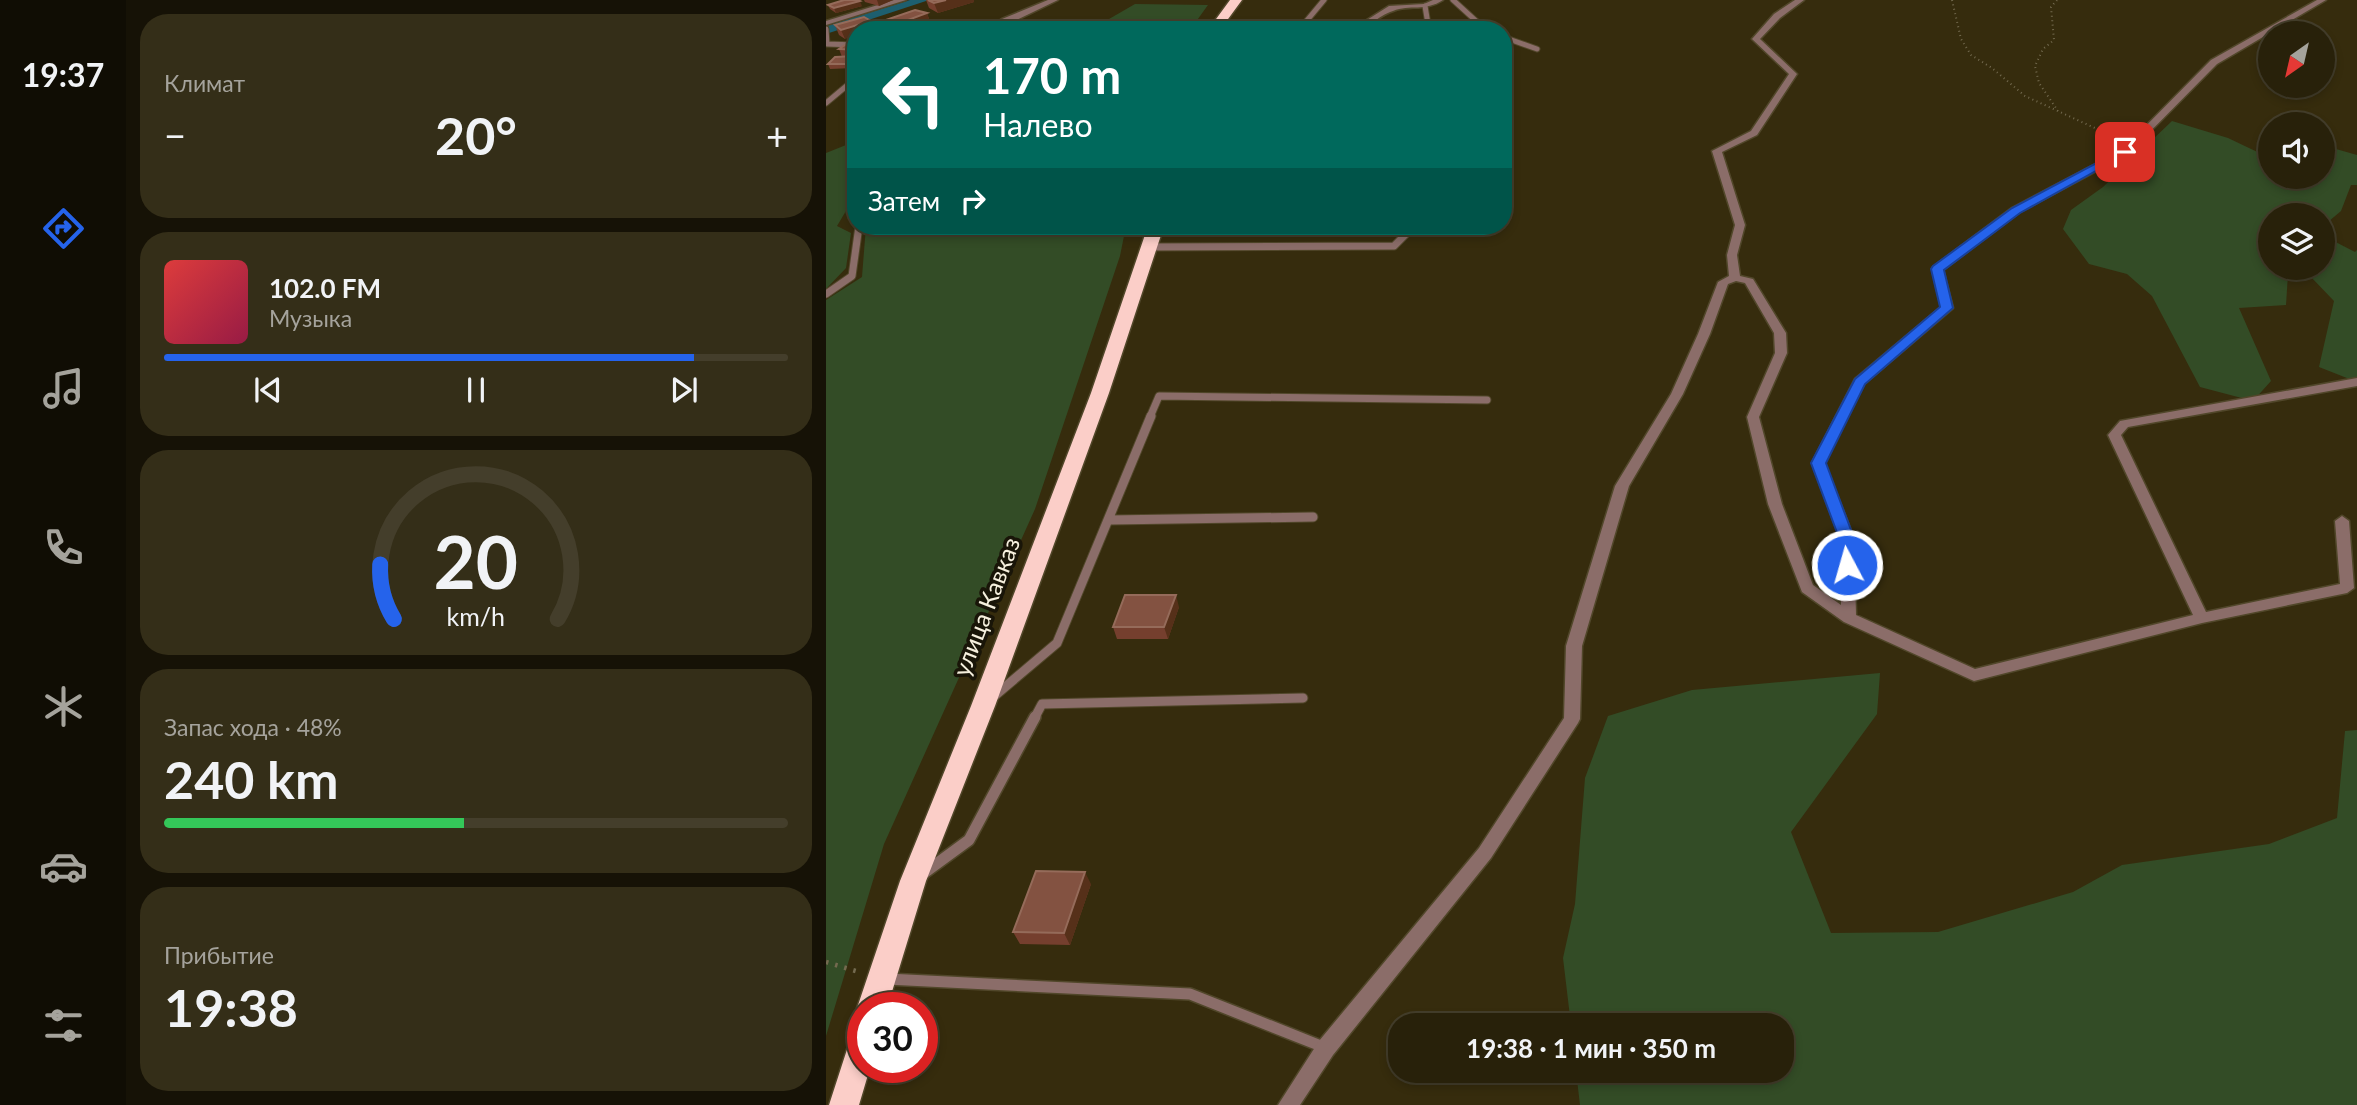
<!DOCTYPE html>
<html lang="ru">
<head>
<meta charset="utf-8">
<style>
  :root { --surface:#28210a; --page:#342e18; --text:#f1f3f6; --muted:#a5a39c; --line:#443e2b; --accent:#2563eb }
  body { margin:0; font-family:Lato,sans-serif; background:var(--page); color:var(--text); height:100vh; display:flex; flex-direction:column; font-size:26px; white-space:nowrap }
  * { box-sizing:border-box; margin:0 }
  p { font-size:23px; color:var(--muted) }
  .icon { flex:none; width:38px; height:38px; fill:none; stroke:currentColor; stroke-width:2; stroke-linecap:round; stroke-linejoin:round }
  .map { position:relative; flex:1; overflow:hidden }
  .panel { display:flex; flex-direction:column; gap:14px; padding:14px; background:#161206; width:700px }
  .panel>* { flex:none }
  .hud { position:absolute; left:21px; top:21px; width:665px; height:214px; border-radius:28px; box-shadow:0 4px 10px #0003,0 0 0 2px var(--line); background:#00695c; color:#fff; overflow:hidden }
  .needle { width:46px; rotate:214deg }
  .buttons { position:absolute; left:1432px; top:21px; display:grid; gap:14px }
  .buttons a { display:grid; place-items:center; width:77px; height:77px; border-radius:50%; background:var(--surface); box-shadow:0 4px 10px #0003,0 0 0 2px var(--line); font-size:35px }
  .speed { position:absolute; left:21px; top:992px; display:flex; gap:14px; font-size:35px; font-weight:700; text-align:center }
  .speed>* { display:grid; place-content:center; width:91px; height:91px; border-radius:50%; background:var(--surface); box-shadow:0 4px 10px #0003,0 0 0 2px var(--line); line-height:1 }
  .speed .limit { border:10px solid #d22; background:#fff; color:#111 }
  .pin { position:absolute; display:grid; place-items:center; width:60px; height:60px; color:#fff; margin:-30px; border-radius:14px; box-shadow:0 4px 10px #0006 }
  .me { position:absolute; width:77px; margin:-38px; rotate:354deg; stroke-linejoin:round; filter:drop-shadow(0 0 5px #0008) }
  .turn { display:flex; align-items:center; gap:24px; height:147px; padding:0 21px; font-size:32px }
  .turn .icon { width:91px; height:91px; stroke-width:2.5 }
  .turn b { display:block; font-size:49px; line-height:60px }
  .then { display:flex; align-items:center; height:66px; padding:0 21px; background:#0003; gap:14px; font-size:26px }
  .big { font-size:52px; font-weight:700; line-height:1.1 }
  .panel .widget { flex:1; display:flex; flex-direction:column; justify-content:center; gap:10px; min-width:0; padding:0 24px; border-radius:28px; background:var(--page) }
  .panel .dial { align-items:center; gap:0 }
  .dial svg { height:182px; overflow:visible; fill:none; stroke:var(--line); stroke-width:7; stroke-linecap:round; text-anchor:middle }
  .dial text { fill:var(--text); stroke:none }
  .song { display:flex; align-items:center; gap:21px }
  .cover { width:84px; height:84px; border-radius:10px; background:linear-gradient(135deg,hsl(0 70% 55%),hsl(340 70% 35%)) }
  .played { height:7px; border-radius:4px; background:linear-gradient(90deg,var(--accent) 85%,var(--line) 85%) }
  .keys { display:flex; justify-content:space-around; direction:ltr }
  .heat { display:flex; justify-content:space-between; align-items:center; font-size:38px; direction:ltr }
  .charge { height:10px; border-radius:5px; background:linear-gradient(90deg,#34c759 48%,var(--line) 0) }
  .trip { position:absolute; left:562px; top:1013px; width:406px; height:70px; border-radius:28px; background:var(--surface); box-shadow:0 4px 10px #0003,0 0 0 2px var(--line); font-weight:700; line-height:70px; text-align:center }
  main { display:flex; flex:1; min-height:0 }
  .menu { display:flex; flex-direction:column; width:126px; justify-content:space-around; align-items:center; background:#100d04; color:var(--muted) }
  .menu .icon { width:49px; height:49px }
  .menu .on { color:var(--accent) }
  .menu b { font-size:32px; color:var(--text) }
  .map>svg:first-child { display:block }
  .green { fill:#334c26 }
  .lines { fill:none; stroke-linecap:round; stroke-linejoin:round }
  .canal { fill:#1d5f6f; fill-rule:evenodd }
  .lane-far3-casing { stroke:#51472a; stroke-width:7 }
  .lane-far2-casing { stroke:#51472a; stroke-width:9 }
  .lane-far1-casing { stroke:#51472a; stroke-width:11 }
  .lane-casing { stroke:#51472a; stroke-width:14 }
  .street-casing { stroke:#51472a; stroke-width:3 }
  .highway-casing { stroke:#51472a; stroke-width:3 }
  .path-far1 { stroke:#736a4f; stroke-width:2; stroke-dasharray:1 3.5; stroke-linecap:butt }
  .path { stroke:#736a4f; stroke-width:4.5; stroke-dasharray:2.5 7; stroke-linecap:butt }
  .lane-far3 { stroke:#8b6d69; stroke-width:5 }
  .lane-far2 { stroke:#8b6d69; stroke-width:7 }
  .lane-far1 { stroke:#8b6d69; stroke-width:9 }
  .lane { stroke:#8b6d69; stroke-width:11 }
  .street { fill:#8b6d69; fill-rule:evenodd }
  .highway { fill:#fbcec8; fill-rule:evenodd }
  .wall { fill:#753f2e }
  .shaded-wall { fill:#563019 }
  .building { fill:#835241; stroke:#956b5a; stroke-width:2 }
  .route { fill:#2563eb; stroke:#184099; stroke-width:2 }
  .labels { text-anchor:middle; stroke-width:7; stroke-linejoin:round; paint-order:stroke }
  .street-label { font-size:24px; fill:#f6f0de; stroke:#191508 }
</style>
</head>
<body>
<main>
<nav class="menu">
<b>19:37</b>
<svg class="icon on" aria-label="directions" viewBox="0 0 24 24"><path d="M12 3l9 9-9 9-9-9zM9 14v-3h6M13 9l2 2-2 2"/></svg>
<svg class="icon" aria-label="music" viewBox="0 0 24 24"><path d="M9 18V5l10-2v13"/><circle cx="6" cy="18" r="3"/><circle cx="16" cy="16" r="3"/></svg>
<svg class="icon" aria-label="phone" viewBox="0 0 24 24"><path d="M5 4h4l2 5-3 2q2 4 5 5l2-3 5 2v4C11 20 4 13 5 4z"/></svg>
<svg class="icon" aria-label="climate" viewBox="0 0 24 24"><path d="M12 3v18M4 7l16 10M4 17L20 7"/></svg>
<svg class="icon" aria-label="car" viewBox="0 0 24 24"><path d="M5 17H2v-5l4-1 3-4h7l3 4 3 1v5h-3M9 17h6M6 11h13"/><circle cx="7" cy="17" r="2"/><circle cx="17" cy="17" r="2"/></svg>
<svg class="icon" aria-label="filters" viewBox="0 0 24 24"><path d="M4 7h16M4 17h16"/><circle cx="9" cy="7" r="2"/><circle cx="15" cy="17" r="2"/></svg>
</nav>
<section class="panel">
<div class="widget"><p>Климат</p>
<div class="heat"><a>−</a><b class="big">20°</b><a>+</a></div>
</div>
<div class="widget">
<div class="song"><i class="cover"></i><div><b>102.0 FM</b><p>Музыка</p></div></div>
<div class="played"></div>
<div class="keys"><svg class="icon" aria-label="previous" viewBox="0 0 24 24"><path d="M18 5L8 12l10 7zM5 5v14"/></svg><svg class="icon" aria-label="pause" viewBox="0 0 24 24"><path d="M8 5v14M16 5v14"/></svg><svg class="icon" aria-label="next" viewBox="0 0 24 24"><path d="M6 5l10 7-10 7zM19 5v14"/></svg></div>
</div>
<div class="widget dial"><svg viewBox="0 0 100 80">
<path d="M14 69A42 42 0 1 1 86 69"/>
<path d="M14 69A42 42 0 0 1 8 45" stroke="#2563eb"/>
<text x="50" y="56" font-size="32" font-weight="700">20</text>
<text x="50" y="72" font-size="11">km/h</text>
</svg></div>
<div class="widget"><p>Запас хода · 48%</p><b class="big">240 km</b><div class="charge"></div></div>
<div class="widget"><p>Прибытие</p><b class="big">19:38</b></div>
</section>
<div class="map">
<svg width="1531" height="1105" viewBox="0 0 1531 1105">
  <rect width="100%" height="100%" fill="#362c0d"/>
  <!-- green -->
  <path class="green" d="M 309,4 L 382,5 L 364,30 L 264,30 Z
    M 1346,121 L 1402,138 L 1444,158 L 1444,177 L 1496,177 L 1496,156 L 1510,149 L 1531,155 L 1531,185 L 1525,185 L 1515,211 L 1496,227 L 1496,215 L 1444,215 L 1444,268 L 1496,268 L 1496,235 L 1529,252 L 1531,250 L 1531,382 L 1493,367 L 1508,301 L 1484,276 L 1462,274 L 1460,305 L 1413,308 L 1445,381 L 1427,401 L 1374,387 L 1326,296 L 1301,274 L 1263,264 L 1237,229 L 1245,210 L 1277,187 Z
    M 30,141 L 30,194 L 11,226 L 25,233 L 20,268 L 0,289 L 0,153 Z
    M 40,226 L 300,226 L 294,256 L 209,509 L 58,844 L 0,1036 L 0,300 L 36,277 Z
    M 1054,673 L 1051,714 L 965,832 L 1005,933 L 1112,932 L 1247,892 L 1296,865 L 1443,844 L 1511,818 L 1519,731 L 1531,730 L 1531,1105 L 754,1105 L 750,1071 L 956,1071 L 956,1026 L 745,1025 L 737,958 L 749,904 L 759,778 L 782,716 L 866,690 Z"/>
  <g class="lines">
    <!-- canal -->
    <path class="canal" d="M 84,0 L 103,0 L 0,34 L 0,26 Z"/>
    <defs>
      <path id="lane-far3" d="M 627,0 L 660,30
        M 599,6 L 603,30
        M 0,29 L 1,44 L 30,45
        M 473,30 L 498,0
        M 677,37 L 711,49
        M 0,103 L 30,78"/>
      <path id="lane-far2" d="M 325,247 L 568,246 L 588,226
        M 0,294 L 26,276 L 33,226
        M 324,417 L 333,396 L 661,400"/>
      <path id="lane-far1" d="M 284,520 L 487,517
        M 166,698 L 231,643 L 325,416
        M 208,719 L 216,704 L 477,698"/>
      <path id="lane" d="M 98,873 L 143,840 L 209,717
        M 61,979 L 364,994 L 500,1048"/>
      <path id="street" d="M 68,0 L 80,0 L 0,25 L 0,21 Z
        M 222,0 L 232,0 L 170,30 L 160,30 L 176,19 Z
        M 607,0 L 617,0 C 599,12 584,4 567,11 C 551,16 542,30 525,30 L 563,6 L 598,4 Z
        M 969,0 L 978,0 L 954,18 L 934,39 L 971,74 L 931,135 L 896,152 L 919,225 L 911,255 L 914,276 L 927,279 L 960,333 L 961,353 L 933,417 L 956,504 L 987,585 L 1015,605 L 1014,538 L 986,463 L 1029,379 L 1115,307 L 1106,269 L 1107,267 L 1186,208 L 1296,150 L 1385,60 L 1491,0 L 1500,0 L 1391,64 L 1302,154 L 1194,212 L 1117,270 L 1127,308 L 1038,384 L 998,463 L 1028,538 L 1030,615 L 1149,669 L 1367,615 L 1282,435 L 1294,421 L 1531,378 L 1531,386 L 1302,427 L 1295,435 L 1380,612 L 1514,584 L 1509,521 L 1516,516 L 1523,521 L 1528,588 L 1521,593 L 1376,623 L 1148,681 L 1018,622 L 976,592 L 942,504 L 921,417 L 949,353 L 948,333 L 919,283 L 910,281 L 902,284 L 884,334 L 857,394 L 803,486 L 756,646 L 754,719 L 752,723 L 665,858 L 507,1055 L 474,1105 L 452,1105 L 493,1041 L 653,848 L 738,718 L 740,646 L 789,486 L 845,394 L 872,334 L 892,282 L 903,276 L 901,255 L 909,225 L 886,151 L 925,131 L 963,74 L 926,39 L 948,14 Z"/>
      <path id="highway" d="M 404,0 L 416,0 L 394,30 L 382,30 Z
        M 322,226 L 338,226 L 283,393 L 169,706 L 100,881 L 61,1008 L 37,1008 L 37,1018 L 31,1008 L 74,881 L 145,706 L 265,393 Z
        M 37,1027 L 37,1068 L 44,1068 L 33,1105 L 3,1105 L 27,1031 Z"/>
    </defs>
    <!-- lane-far3 casing -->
    <use href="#lane-far3" class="lane-far3-casing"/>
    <!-- lane-far2 casing -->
    <use href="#lane-far2" class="lane-far2-casing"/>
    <!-- lane-far1 casing -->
    <use href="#lane-far1" class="lane-far1-casing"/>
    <!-- lane casing -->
    <use href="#lane" class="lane-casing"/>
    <!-- street casing -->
    <use href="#street" class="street-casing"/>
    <!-- highway casing -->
    <use href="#highway" class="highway-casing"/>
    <!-- path-far1 -->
    <path class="path-far1" d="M 1126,0 L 1135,39 L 1145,55 L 1166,68 L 1199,96 L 1295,140
      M 1231,0 L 1225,7 L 1228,40 L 1217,49 L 1209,66 L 1213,83 L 1232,111"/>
    <!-- path -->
    <path class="path" d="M 0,962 L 33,972"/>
    <!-- lane-far3 -->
    <use href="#lane-far3" class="lane-far3"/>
    <!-- lane-far2 -->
    <use href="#lane-far2" class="lane-far2"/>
    <!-- lane-far1 -->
    <use href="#lane-far1" class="lane-far1"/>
    <!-- lane -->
    <use href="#lane" class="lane"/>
    <!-- street -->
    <use href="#street" class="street"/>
    <!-- highway -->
    <use href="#highway" class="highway"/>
  </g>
  <!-- wall -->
  <path class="wall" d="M 38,0 L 67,0 L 53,6 L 39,2 Z
    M 100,0 L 148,0 L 148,2 L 112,13 L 103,8 Z
    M 2,5 L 36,6 L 10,13 L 4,9 Z
    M 101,13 L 104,22 L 95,26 L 97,30 L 57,30 L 54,22 Z
    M 38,17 L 19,39 L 13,35 L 9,25 Z
    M 30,41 L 30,67 L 28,68 L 4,69 L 2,64 L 16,57 L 13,49 Z
    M 353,607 L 342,639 L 291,639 L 287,627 Z
    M 265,884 L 244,945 L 194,944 L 187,932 Z"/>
  <!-- shaded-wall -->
  <path class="shaded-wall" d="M 51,0 L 67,0 L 53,6 Z
    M 120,0 L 148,0 L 148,2 L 112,13 L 108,3 Z
    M 34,1 L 36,6 L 10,13 L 8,8 Z
    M 101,13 L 104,22 L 95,26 L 97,30 L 68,30 L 66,26 Z
    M 45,21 L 48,30 L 30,30 L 30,36 L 19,39 L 15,30 Z
    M 350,595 L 353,607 L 342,639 L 338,627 Z
    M 259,872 L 265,884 L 244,945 L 238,933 Z"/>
  <!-- building -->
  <path class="building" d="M 18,0 L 32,0 L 34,1 L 8,8 L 2,5 Z
    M 102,0 L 120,0 L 108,3 Z
    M 89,10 L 101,13 L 66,26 L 54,22 Z
    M 38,17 L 45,21 L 15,30 L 9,25 Z
    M 82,22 L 95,25 L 84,30 L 64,30 Z
    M 124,23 L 144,26 L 137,30 L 111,30 Z
    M 25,41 L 30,41 L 30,50 L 13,49 Z
    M 30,56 L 30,59 L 26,64 L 2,64 L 9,57 Z
    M 299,595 L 350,595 L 338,627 L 287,627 Z
    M 210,871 L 259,872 L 238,933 L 187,932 Z"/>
  <!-- route -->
  <path class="route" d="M 1295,150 L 1304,152 L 1194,213 L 1118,270 L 1127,308 L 1039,384 L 1000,463 L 1028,538 L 1029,565 L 1021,570 L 1016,569 L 1013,538 L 985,463 L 1029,379 L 1114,307 L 1105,269 L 1107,266 L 1186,208 Z"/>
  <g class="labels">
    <!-- street labels -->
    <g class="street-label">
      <text transform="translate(161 607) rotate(-69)" y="8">улица Кавказ</text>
    </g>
  </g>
</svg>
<div class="buttons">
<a><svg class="needle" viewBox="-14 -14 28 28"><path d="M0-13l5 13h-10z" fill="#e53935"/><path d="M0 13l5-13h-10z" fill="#a5a39c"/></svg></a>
<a><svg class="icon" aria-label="sound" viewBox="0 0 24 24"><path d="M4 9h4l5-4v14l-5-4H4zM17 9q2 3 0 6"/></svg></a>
<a><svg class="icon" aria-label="layers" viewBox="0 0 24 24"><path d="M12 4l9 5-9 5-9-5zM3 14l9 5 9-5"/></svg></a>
</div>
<div class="speed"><div class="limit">30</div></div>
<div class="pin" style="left:1299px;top:152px;background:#d93025"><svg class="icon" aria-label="arrive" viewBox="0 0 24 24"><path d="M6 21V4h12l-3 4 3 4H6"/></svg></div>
<svg class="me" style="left:1021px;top:565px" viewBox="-20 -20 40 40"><circle r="17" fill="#2563eb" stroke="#fff" stroke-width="3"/><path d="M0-11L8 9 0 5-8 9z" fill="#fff"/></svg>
<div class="trip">19:38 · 1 мин · 350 m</div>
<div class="hud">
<div class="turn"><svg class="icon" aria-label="left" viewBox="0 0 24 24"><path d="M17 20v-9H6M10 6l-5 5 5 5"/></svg><div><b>170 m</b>Налево</div></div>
<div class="then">Затем<svg class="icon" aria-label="right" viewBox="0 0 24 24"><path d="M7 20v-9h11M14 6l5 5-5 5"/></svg></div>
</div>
</div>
</main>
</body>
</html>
